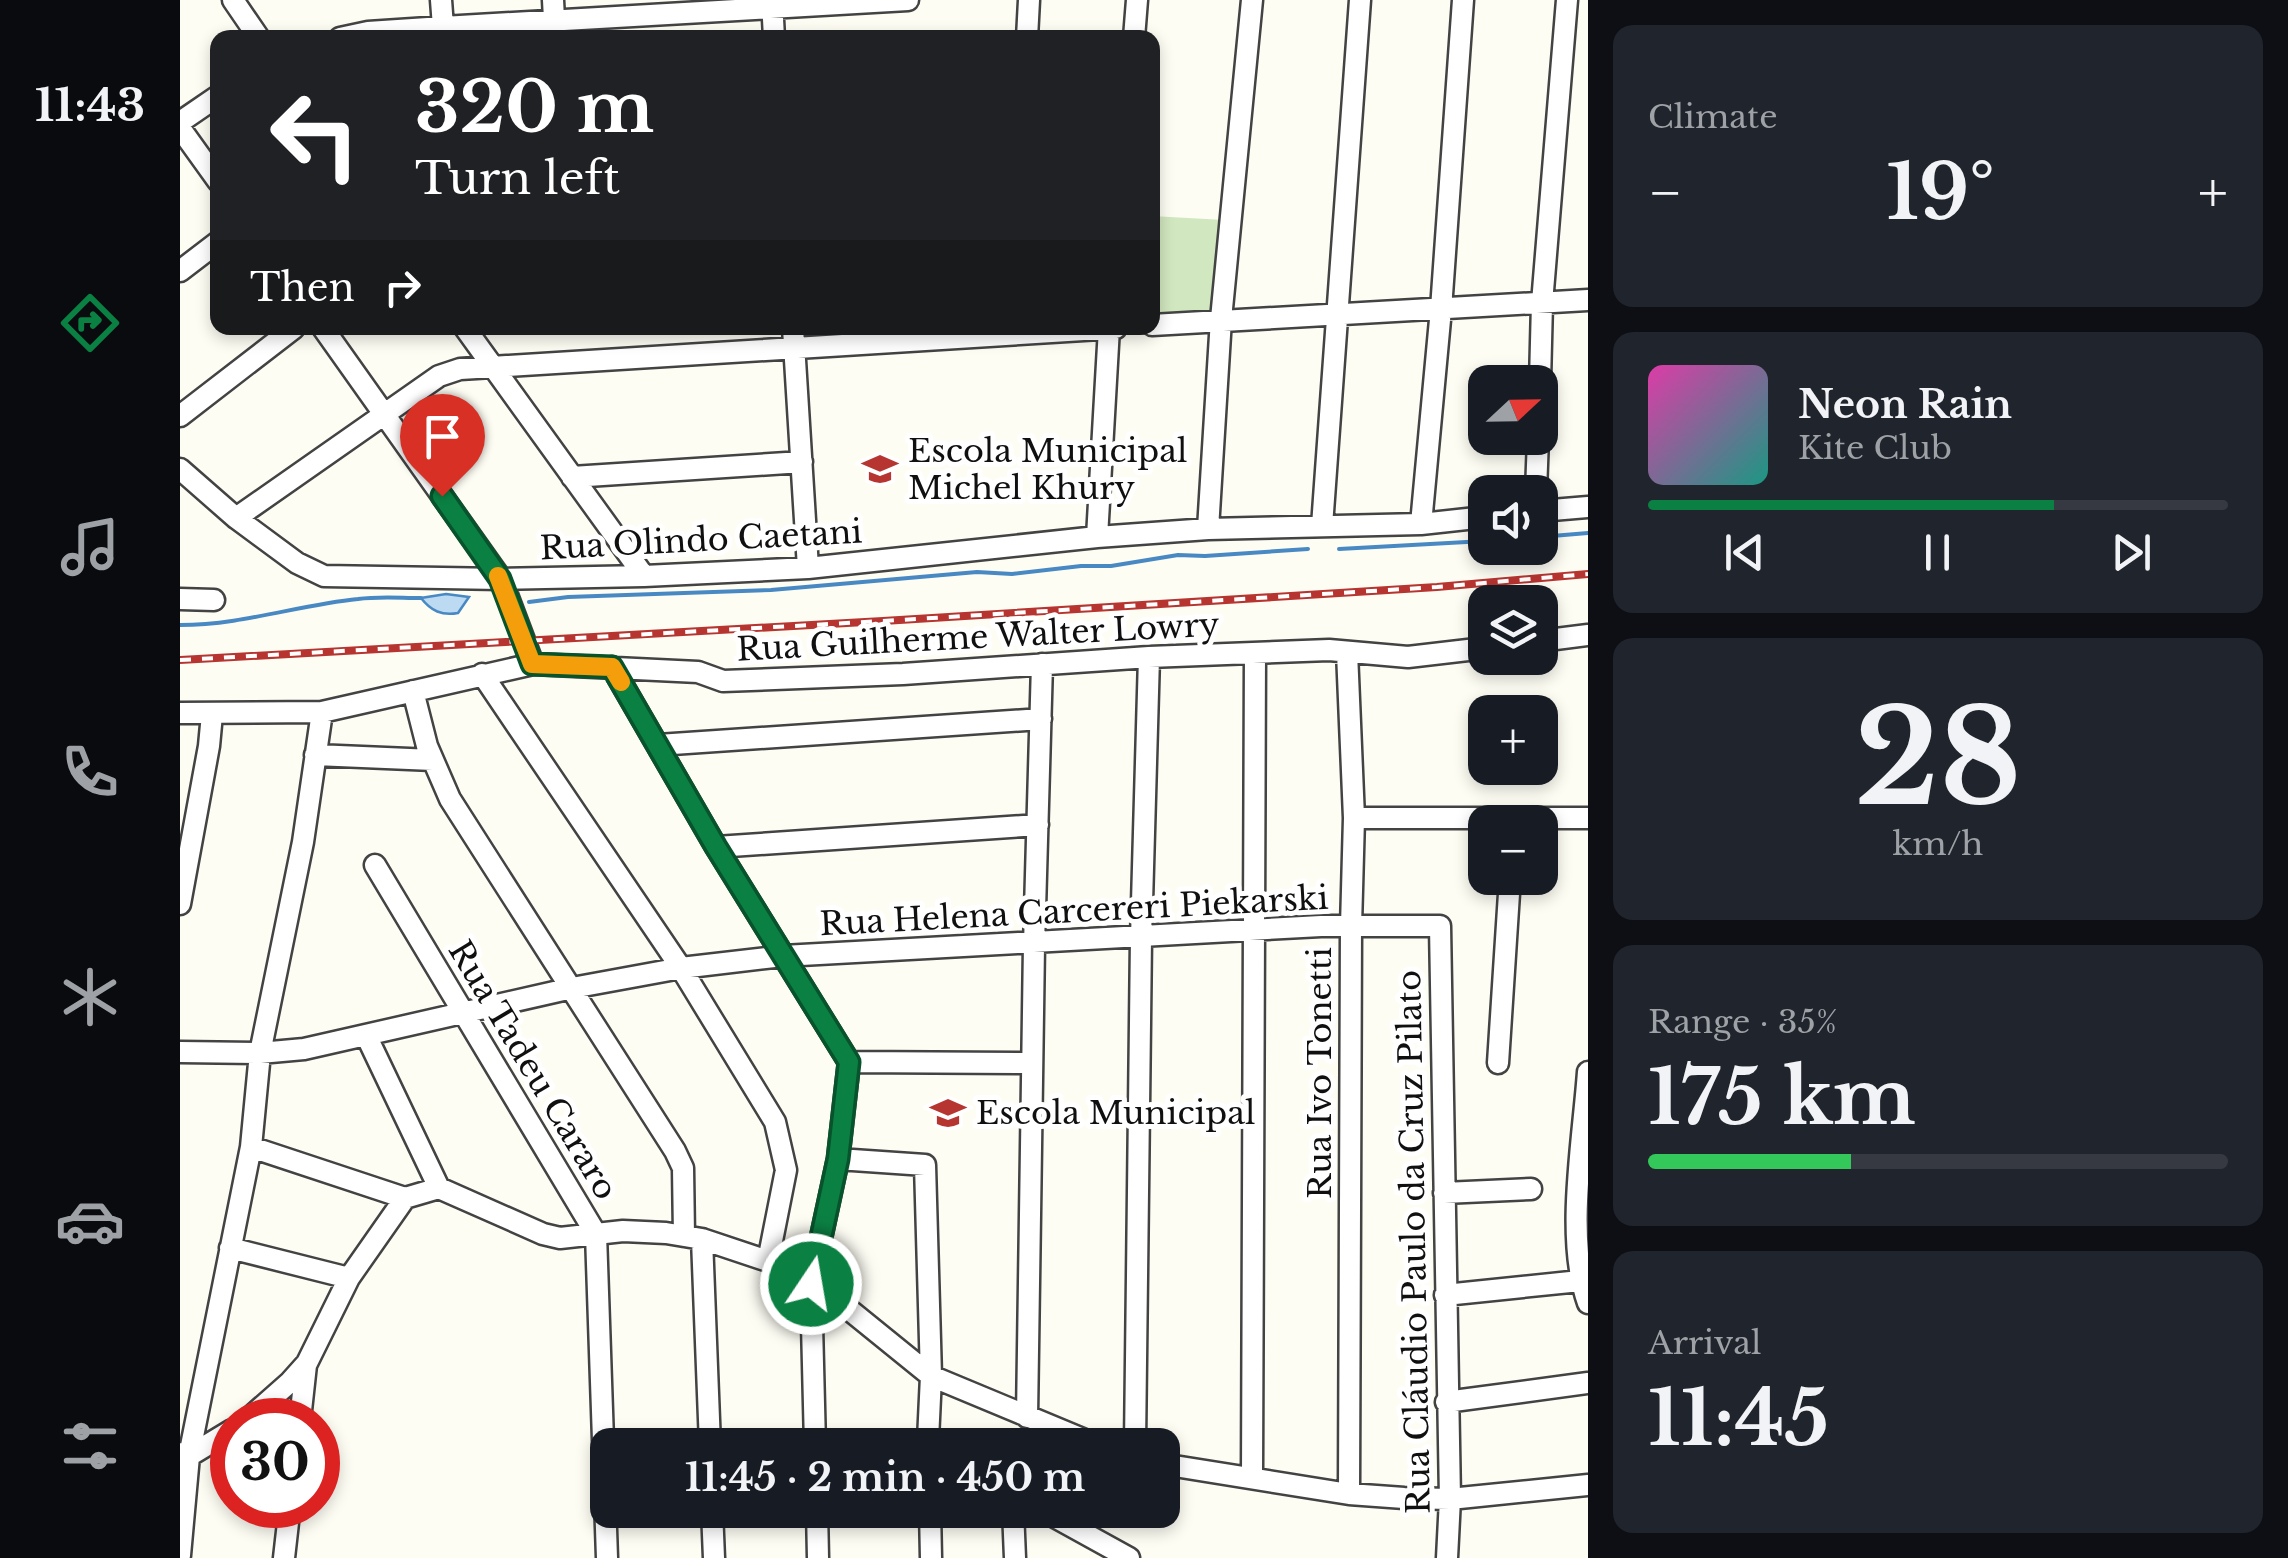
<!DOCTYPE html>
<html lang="en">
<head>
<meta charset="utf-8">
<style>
  :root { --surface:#171b24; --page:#20242c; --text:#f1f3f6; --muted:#9ea1a6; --line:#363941; --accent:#0b8043 }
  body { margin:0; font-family:"Libre Baskerville",serif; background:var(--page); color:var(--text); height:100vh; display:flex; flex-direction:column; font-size:38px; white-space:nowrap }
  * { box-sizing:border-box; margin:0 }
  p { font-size:32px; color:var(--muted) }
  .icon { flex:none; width:55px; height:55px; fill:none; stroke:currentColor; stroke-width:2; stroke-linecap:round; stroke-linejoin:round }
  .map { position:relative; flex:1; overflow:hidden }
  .drawer { display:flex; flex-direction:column; gap:25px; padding:25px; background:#0d0f14; width:700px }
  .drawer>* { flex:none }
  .hud { position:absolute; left:30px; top:30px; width:950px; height:305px; border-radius:20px; box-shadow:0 5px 15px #0003; background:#202124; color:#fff; overflow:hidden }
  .needle { width:65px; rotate:68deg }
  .controls { position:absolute; left:1288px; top:365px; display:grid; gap:20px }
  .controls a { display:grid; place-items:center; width:90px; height:90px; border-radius:20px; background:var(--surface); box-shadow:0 5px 15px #0003; font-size:50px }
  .speed { position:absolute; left:30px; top:1398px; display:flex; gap:20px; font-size:50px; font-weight:700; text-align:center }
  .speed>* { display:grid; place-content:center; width:130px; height:130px; border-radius:50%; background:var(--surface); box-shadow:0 5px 15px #0003; line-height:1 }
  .speed .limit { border:15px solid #d22; background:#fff; color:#111 }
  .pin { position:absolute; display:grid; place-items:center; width:85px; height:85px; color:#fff; margin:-102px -42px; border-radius:50% 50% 50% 0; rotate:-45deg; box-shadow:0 0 10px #0007 }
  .pin .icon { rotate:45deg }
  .me { position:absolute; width:110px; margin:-55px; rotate:12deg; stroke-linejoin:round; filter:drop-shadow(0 0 8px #0008) }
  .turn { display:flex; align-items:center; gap:35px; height:210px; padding:0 40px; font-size:45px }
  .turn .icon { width:130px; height:130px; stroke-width:2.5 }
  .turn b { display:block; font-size:70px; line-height:85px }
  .then { display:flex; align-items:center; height:95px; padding:0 40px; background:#0003; gap:20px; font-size:38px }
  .big { font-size:75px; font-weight:700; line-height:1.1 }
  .drawer .card { flex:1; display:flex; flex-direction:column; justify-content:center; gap:15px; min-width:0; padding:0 35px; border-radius:20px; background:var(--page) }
  .drawer .dial { align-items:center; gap:0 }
  .dial b { font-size:130px; line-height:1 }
  .song { display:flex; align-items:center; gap:30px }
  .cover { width:120px; height:120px; border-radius:15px; background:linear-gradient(135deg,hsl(320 70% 55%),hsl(170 70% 35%)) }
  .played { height:10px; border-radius:5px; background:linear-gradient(90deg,var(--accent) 70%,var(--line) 70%) }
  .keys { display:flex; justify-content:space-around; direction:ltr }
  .heat { display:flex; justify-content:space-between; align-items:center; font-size:55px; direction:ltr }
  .charge { height:15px; border-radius:8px; background:linear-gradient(90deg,#34c759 35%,var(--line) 0) }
  .trip { position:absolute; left:410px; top:1428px; width:590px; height:100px; border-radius:20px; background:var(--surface); box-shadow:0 5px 15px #0003; font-weight:700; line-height:100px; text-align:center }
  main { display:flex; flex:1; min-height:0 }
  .tabs { display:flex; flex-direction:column; width:180px; justify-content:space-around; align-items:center; background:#090b0e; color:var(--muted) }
  .tabs .icon { width:70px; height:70px }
  .tabs .current { color:var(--accent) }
  .tabs b { font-size:45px; color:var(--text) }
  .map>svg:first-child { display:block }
  .green { fill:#d1e7bf }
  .water { fill:#bcdaf2; stroke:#4889c4; stroke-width:2.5 }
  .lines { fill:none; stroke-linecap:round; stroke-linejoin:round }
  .stream { stroke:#4889c4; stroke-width:4 }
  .minor-casing { stroke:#434343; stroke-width:25 }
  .minor { stroke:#fff; stroke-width:20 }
  .rail-casing { stroke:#b73531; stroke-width:8 }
  .rail { stroke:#fff; stroke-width:4; stroke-dasharray:11; stroke-linecap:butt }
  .route-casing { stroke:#07532c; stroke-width:25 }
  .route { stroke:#0b8043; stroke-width:18 }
  .slow { stroke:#f59e0b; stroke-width:18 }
  .labels { text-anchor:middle; stroke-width:10; stroke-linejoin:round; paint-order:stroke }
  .poi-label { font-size:32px; fill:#101010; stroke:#fff; text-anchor:start }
  .street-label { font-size:32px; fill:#101010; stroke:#fff }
</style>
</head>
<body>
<main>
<nav class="tabs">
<b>11:43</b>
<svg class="icon current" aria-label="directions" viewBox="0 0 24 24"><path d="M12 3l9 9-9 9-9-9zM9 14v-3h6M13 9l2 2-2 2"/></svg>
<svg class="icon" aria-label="music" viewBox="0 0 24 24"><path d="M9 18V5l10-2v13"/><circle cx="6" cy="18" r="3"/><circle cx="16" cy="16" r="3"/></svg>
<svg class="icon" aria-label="phone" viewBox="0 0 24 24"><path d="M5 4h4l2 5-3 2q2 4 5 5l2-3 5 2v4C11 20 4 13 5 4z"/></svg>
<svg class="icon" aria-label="climate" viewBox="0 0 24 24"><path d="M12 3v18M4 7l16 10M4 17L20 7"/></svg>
<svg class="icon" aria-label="car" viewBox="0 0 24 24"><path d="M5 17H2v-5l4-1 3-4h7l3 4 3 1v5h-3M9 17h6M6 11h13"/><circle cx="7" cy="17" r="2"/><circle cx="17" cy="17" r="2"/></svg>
<svg class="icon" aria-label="filters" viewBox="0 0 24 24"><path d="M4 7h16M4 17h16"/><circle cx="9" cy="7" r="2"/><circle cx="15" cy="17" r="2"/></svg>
</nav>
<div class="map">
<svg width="1408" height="1558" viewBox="0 0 1408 1558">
  <rect width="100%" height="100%" fill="#fefdf4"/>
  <!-- green -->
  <path class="green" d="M 972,216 L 1044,220 L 1031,313 L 973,314 Z"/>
  <!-- water -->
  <path class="water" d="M 266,594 L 289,597 L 278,613 C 262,616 251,611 241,598 Z"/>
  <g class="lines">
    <!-- stream -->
    <path class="stream" d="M 1360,537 L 1408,533
      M 1159,549 L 1305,541
      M 349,602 L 388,597 L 591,590 L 797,572 L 832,574 L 901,566 L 931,566 L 998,555 L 1025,556 L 1128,549
      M 0,625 C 62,625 118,605 178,599 C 199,596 220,598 241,598"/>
    <defs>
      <path id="minor" d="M 53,0 L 79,38
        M 261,0 L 263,27
        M 373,0 L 375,38
        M 592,0 L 594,38
        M 160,38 L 188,32 L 263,27 L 728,0
        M 847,38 L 849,0
        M 954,38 L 957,0
        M 0,122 L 38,96
        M 0,128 L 38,181
        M 0,271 L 38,242
        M 972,325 L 1408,300
        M 143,328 L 321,579 L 353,664
        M 285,328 L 464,576
        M 613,328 L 628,568
        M 1360,382 L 1362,303 L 1387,0
        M 0,416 L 114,328
        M 0,469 L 56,518 L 117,563 L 144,576 L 321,579 L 464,576 L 628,568 L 917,537 L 1028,529 L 1241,524 L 1305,517
        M 392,477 L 622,462
        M 1356,492 L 1358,438
        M 1360,511 L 1408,507
        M 56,518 L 259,376 L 280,369 L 936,328
        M 1241,524 L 1261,309 L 1283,0
        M 1142,526 L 1180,0
        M 1028,529 L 1041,319 L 1072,0
        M 917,537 L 929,328
        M 0,599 L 34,600
        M 1360,641 L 1408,635
        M 1167,652 L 1174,818 L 1171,926 L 1169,1494
        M 432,667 L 536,847 L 669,1062 L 658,1159 L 631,1284 L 635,1445
        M 302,674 L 501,968 L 595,1122 L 606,1170 L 588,1261
        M 233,691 L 247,746 L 270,799 L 495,1151 L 503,1168 L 504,1236
        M 0,713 L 142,712 L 353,664 L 518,672 L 543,681 L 723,674 L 969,657 L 1149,650 L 1228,657 L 1305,648
        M 478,745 L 861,719
        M 135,755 L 253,760
        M 1174,818 L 1408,818
        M 536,847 L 858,825
        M 195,865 L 416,1234 L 427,1558
        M 0,904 L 29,746 L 32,714
        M 186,1035 L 259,1188
        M 0,1052 L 80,1053 L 124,1049 L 392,988 L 501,968 L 603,956 L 1141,926 L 1260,926 L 1270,1499 L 1267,1558
        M 669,1062 L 852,1063
        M 1318,1063 L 1330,878
        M 1408,1072 C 1403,1142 1385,1238 1408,1303
        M 71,1147 L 225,1198
        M 658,1159 L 745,1165 L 751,1376 L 748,1440 L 757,1445
        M 1264,1193 L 1351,1189
        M 522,1239 L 530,1445
        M 50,1248 L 169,1278
        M 1265,1295 L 1400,1281
        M 1266,1402 L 1408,1383
        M 847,1417 L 854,945 L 862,664
        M 67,1420 L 110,1382 L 127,1363 L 169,1278 L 225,1198 L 259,1188 L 363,1234 L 380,1238 L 443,1231 L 486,1233 L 522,1239 L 588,1261 L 656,1299 L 751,1376 L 917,1445
        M 120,1420 L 126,1365
        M 955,1445 L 961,938 L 969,657
        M 2,1453 L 9,1456 L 52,1430
        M 982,1464 L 1169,1494 L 1224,1498 L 1270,1499 L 1408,1485
        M 1072,1476 L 1075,653
        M 532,1510 L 534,1558
        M 637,1510 L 638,1558
        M 750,1510 L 751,1558
        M 833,1510 L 835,1558
        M 862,1510 L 949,1558
        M 0,1555 L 9,1456 L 71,1147 L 80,1053 L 123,842 L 142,712
        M 104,1558 L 110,1505"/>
    </defs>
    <!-- minor casing -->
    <use href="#minor" class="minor-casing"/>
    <!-- minor -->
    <use href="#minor" class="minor"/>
    <defs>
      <path id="rail" d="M 0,660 L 703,621 L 1257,587 L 1408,574"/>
    </defs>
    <!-- rail casing -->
    <use href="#rail" class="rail-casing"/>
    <!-- rail -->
    <use href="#rail" class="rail"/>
  </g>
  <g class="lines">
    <defs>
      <path id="route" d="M 262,496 L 320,579 L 352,664 L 432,667 L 536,847 L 669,1062 L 658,1159 L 631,1284"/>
    </defs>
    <!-- route casing -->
    <use href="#route" class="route-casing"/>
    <!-- route -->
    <use href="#route" class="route"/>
    <!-- slow -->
    <path class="slow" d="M 318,576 L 352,664 L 432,667 L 441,682"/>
  </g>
  <!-- icons -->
  <defs>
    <symbol id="school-bare" viewBox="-9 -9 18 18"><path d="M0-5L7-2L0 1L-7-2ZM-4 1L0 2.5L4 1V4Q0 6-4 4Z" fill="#b73531" stroke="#fff" stroke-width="2.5" paint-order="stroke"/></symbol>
  </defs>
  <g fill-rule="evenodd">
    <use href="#school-bare" x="675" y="444" width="50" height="50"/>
    <use href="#school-bare" x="743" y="1088" width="50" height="50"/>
  </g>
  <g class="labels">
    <!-- poi labels -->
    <g class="poi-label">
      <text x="728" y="462">Escola Municipal<tspan x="728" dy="37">Michel Khury</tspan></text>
      <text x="796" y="1124">Escola Municipal</text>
    </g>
    <!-- street labels -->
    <g class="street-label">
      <text transform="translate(521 540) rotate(-3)" y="11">Rua Olindo Caetani</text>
      <text transform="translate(798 637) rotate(-3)" y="11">Rua Guilherme Walter Lowry</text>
      <text transform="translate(894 911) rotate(-3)" y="11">Rua Helena Carcereri Piekarski</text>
      <text transform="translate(353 1070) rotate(59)" y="11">Rua Tadeu Cararo</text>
      <text transform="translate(1140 1073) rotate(-90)" y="11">Rua Ivo Tonetti</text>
      <text transform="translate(1234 1242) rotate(-91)" y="11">Rua Cláudio Paulo da Cruz Pilato</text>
    </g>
  </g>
</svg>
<div class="controls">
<a><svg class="needle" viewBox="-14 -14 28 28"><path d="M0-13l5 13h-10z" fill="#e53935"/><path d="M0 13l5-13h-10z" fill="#9ea1a6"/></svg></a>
<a><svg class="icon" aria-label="sound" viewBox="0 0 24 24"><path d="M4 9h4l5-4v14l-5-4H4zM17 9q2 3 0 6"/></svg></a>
<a><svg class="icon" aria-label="layers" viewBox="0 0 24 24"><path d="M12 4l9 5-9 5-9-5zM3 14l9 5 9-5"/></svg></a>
<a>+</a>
<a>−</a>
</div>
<div class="speed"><div class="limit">30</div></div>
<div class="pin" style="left:262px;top:496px;background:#d93025"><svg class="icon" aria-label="arrive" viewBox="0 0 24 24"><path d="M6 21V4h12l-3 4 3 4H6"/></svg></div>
<svg class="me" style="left:631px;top:1284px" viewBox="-20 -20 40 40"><circle r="17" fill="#0b8043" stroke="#fff" stroke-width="3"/><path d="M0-11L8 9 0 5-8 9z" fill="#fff"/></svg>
<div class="trip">11:45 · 2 min · 450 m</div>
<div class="hud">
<div class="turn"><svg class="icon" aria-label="left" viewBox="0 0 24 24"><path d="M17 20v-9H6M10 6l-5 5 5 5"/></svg><div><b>320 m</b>Turn left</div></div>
<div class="then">Then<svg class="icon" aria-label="right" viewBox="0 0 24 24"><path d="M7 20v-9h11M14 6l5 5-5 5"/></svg></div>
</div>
</div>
<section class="drawer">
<div class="card"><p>Climate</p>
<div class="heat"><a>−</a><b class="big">19°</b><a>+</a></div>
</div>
<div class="card">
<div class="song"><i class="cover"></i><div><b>Neon Rain</b><p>Kite Club</p></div></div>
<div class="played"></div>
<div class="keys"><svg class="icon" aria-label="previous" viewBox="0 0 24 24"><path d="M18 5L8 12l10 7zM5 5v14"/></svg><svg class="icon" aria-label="pause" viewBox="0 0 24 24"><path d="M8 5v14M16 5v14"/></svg><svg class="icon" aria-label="next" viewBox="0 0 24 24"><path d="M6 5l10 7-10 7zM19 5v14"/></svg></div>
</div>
<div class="card dial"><b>28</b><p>km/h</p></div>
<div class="card"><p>Range · 35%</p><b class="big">175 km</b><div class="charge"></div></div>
<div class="card"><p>Arrival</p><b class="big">11:45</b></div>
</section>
</main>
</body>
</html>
